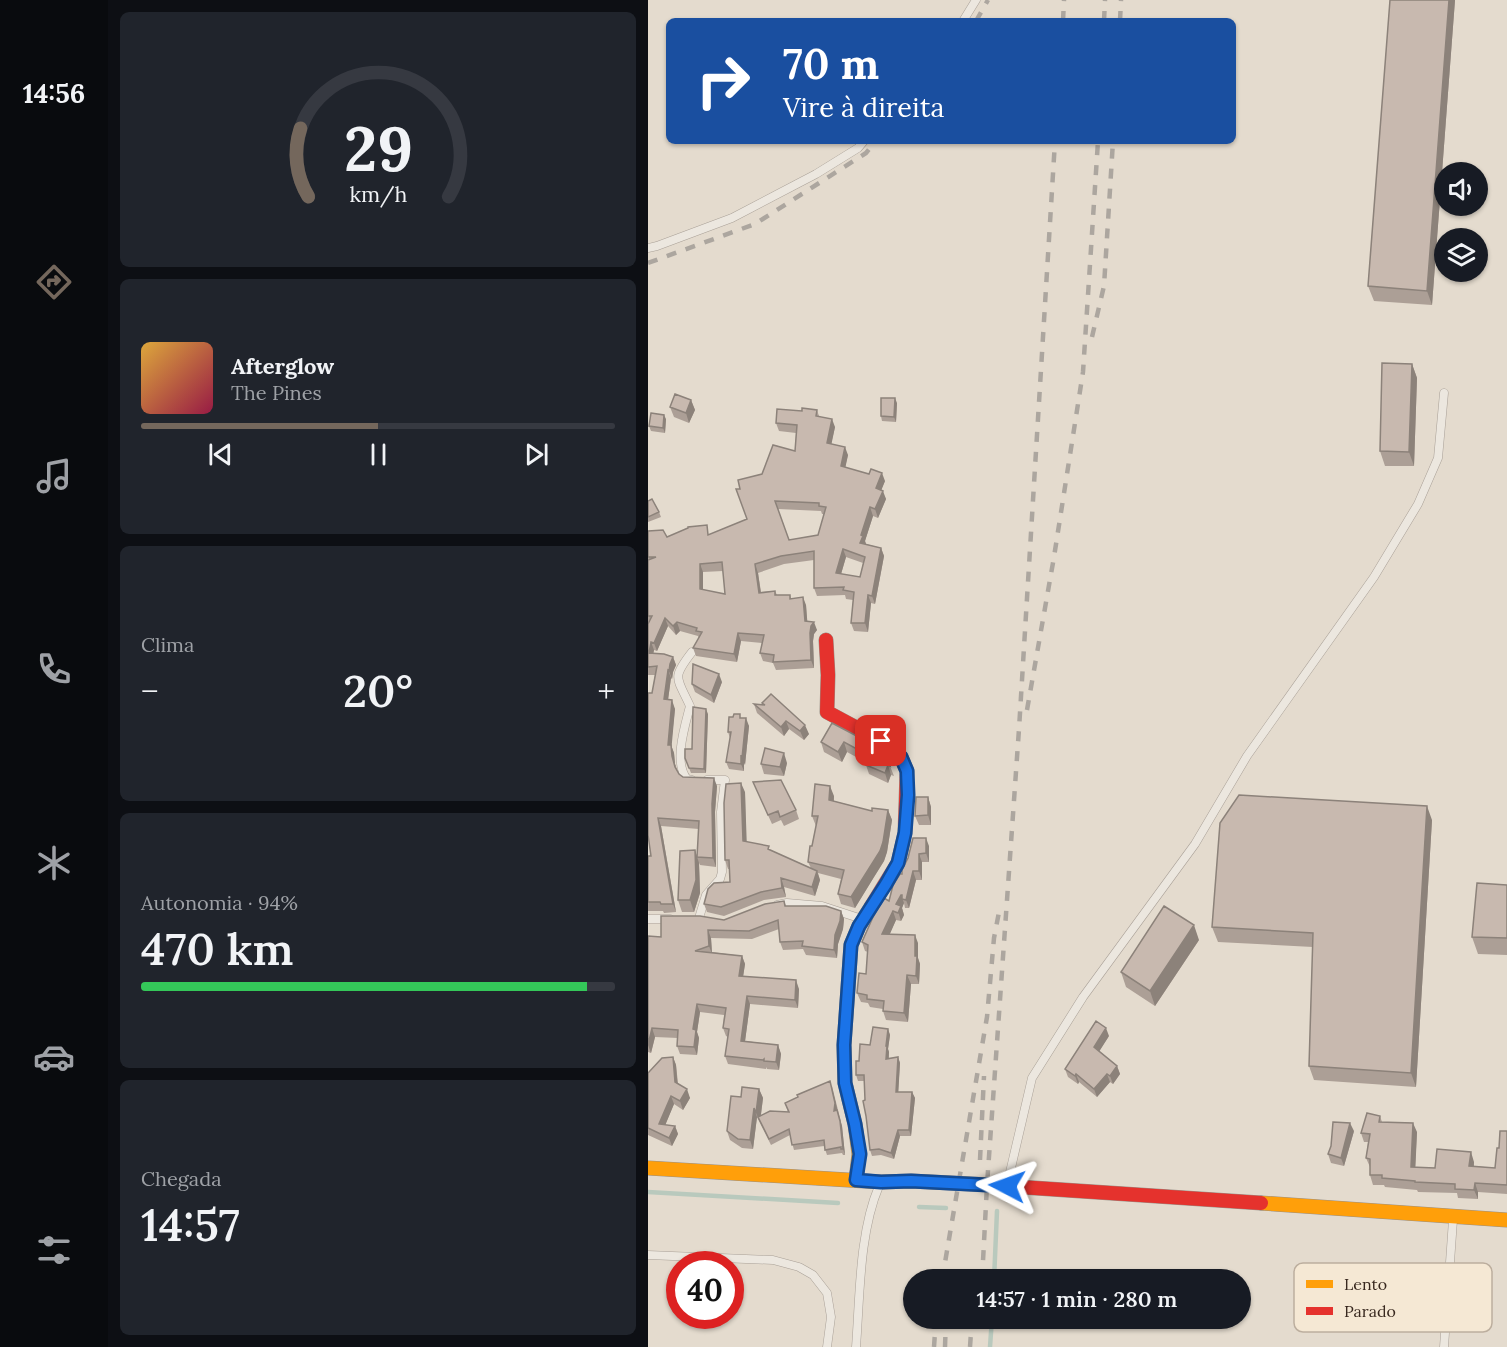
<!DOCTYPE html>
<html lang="pt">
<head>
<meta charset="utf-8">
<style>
  :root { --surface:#171b24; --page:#20242c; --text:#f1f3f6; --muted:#9ea1a6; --line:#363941; --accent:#74675c }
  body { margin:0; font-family:Lora,serif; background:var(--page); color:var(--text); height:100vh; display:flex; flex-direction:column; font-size:22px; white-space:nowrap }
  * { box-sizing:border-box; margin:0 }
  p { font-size:20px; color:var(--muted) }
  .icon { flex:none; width:33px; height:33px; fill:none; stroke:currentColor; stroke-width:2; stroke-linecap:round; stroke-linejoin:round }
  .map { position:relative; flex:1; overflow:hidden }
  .panel { display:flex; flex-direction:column; gap:12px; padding:12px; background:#0d0f14; width:540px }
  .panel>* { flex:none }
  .guide { position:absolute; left:18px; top:18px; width:570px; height:126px; border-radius:9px; box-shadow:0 2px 4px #0004; background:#1a4fa0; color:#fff; overflow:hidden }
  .fabs { position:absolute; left:786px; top:162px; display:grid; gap:12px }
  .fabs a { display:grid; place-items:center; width:54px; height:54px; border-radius:50%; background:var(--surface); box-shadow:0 2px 4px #0004; font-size:30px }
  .speed { position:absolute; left:18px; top:1251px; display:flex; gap:12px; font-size:30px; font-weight:700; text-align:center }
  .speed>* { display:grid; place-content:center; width:78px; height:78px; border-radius:50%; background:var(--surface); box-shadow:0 2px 4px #0004; line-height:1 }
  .speed .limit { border:9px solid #d22; background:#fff; color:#111 }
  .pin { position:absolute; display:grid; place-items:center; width:51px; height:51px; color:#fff; margin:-26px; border-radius:12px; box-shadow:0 3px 9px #0006 }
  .me { position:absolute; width:66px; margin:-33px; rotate:274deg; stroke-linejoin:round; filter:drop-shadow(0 0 4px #0008) }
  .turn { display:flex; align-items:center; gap:21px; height:126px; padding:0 18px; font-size:27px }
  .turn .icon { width:78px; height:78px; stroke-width:2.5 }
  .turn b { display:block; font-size:42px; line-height:51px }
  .big { font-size:45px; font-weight:600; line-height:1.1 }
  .panel .widget { flex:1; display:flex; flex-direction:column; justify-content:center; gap:9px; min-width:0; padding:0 21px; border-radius:9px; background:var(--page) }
  .panel .dial { align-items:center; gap:0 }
  .dial svg { height:156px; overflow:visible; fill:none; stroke:var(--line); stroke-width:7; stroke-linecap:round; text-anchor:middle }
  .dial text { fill:var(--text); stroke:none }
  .song { display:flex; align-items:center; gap:18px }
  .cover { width:72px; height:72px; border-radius:9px; background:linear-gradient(135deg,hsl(40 70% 55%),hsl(340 70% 35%)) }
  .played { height:6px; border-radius:3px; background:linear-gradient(90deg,var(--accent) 50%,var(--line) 50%) }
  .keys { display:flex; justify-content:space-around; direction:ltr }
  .heat { display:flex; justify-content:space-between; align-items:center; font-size:33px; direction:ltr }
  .charge { height:9px; border-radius:4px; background:linear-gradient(90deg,#34c759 94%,var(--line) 0) }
  .trip { position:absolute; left:255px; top:1269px; width:348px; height:60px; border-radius:30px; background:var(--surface); box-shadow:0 2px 4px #0004; font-weight:600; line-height:60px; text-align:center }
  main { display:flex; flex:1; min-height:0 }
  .menu { display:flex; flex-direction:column; width:108px; justify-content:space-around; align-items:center; background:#090b0e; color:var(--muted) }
  .menu .icon { width:42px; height:42px }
  .menu .active { color:var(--accent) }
  .menu b { font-size:27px; color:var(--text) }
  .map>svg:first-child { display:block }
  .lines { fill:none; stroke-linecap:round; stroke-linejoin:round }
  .stream { stroke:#b9c9bd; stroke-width:4.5 }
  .lane-casing { stroke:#a9a097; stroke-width:9 }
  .slow-casing { stroke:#999087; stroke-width:15 }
  .jam-casing { stroke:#999087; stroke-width:15 }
  .lane { stroke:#ece7df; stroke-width:8 }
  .slow { stroke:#ff9f0a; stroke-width:14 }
  .jam { stroke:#e5322d; stroke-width:14 }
  .rail { stroke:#aca69f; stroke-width:4.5; stroke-dasharray:10 10; stroke-linecap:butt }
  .wall { fill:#ac9f96; fill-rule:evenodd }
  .shaded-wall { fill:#8c827a }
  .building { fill:#c8b9af; stroke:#8c827a; stroke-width:1.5; fill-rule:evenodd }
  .route-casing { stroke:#114b97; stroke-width:15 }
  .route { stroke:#1a73e8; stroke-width:10 }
  .key { fill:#f5e8d4; stroke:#bcae9e; stroke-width:1.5 }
  .key-label { font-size:16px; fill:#38281f }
</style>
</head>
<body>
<main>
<nav class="menu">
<b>14:56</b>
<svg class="icon active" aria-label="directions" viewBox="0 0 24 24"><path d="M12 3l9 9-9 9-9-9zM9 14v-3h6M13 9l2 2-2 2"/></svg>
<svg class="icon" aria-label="music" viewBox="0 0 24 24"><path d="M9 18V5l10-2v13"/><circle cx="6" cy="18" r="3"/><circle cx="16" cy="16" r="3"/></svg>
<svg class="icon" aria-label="phone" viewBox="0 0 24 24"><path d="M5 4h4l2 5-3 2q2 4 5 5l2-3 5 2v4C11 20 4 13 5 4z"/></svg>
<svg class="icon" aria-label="climate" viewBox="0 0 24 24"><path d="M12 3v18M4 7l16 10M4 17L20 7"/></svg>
<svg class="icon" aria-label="car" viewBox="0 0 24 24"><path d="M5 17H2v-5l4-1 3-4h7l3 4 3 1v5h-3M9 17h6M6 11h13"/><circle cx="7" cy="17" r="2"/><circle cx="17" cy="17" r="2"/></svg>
<svg class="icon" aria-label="filters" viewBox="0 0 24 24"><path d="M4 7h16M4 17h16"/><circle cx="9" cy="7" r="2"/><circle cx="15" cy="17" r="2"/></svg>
</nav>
<section class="panel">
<div class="widget dial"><svg viewBox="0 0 100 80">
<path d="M14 69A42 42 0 1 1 86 69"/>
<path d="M14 69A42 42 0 0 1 10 34" stroke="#74675c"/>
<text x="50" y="56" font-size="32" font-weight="700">29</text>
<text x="50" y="72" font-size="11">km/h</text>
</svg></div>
<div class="widget">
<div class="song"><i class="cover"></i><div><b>Afterglow</b><p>The Pines</p></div></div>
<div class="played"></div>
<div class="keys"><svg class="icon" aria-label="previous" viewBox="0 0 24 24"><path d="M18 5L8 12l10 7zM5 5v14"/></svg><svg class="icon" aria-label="pause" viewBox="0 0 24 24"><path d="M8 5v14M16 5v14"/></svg><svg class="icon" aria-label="next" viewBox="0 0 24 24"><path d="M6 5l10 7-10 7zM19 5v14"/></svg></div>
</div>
<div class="widget"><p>Clima</p>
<div class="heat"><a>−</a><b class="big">20°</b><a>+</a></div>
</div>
<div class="widget"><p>Autonomia · 94%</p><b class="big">470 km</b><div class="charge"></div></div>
<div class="widget"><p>Chegada</p><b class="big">14:57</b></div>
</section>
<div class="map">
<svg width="859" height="1347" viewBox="0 0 859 1347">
  <rect width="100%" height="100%" fill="#e4dbce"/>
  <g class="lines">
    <!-- stream -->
    <path class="stream" d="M 0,1192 L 190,1203
      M 271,1207 L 298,1208
      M 346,1280 L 349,1211
      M 342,1347 L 344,1318"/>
    <defs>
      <path id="lane" d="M 315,21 L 328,0
        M 0,248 L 9,246 L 84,218 L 168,174 L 210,148 L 216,141
        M 44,780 L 39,779 C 25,762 37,726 42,706 C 29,677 23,679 44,652
        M 129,905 L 139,903 L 174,906 L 214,919
        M 51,918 L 58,895 L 72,879 L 74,872 L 73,812 L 77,780 L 59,780
        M 0,919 L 22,919
        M 359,1185 L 384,1078 L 435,997 L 547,844 L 599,756 L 726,577 L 770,504 L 790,458 L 796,393
        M 0,1255 L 125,1260 L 151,1267 L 165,1275 L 179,1293 L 183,1317 L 179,1347
        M 208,1347 C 212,1296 211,1233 231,1186
        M 796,1347 L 805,1220"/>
      <path id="slow" d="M 0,1168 L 233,1182 L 263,1181 L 343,1185
        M 208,1180 L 211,1154 L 207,1124 L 197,1083 L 196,1045 L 203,945 L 211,926 L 223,907
        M 613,1203 L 859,1220"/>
      <path id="jam" d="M 178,640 L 180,675 L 179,712 L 233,741 L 253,757 L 259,771 L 257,833 L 250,863 L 223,907
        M 343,1185 L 613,1203"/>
    </defs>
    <!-- lane casing -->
    <use href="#lane" class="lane-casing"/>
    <!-- slow casing -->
    <use href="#slow" class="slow-casing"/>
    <!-- jam casing -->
    <use href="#jam" class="jam-casing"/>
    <!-- lane -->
    <use href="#lane" class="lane"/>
    <!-- slow -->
    <use href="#slow" class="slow"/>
    <!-- jam -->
    <use href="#jam" class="jam"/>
    <!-- rail -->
    <path class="rail" d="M 328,21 L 340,0
      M 415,21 L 416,0
      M 456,21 L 457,0
      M 472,21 L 473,0
      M 0,263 L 107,224 L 218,153 L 228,141
      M 444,337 L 456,286 L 465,141
      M 379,710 L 406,557 L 435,372 L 450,141
      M 332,1160 L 336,1076
      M 294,1280 L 339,1017 L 346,938 L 351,912
      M 334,1280 L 339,1185 L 371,729 L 407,141
      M 286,1347 L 288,1318
      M 297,1347 L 298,1318
      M 322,1347 L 324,1318"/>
  </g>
  <!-- wall -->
  <path class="wall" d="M 742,0 L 807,0 L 784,305 L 726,301 L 720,286 Z
    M 764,364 L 769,378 L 766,466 L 737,466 L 732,451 Z
    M 43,400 L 47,410 L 41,423 L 26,417 L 22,407 Z
    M 249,403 L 248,422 L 234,421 L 233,416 Z
    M 169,410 L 171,416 L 187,427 L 183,444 L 200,455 L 197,467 L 237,481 L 233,490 L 238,499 L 230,518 L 225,516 L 217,541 L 218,544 L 233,548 L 236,556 L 227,604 L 223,603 L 220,632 L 206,631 L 203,623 L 205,600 L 198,599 L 197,595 L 169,596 L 166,588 L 166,560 L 136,564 L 110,573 L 113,592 L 127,591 L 129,595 L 142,595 L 143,598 L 158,605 L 159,622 L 169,630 L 166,634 L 165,641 L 166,668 L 128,670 L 125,663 L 115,661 L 112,653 L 114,643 L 93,641 L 89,662 L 48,656 L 45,648 L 51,638 L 50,636 L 32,631 L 28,635 L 20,626 L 9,651 L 6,650 L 5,653 L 25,657 L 28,665 L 25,672 L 24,679 L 23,678 L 20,700 L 27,709 L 23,745 L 26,753 L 27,764 L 31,774 L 35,777 L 69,786 L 67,812 L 68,867 L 52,865 L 51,863 L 52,893 L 46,912 L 34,912 L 30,900 L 47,850 L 49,856 L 51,829 L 13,826 L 28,912 L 16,913 L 15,911 L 0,911 L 0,856 L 3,856 L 4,693 L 7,675 L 0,675 L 0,531 L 19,537 L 62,534 L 99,519 L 92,489 L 147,451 L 148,433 L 131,431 L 128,423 L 154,411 ZM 130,509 L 173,511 L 174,514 L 176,514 L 170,535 L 141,540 ZM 198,557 L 215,563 L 212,577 L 193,574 ZM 75,571 L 77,594 L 55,590 L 55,572 Z
    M 18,419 L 17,433 L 3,431 L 1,426 Z
    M 0,501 L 11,512 L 13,517 L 0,522 Z
    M 74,682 L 66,703 L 47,692 L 44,684 Z
    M 114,703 L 161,734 L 156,740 L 141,729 L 136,736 L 109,713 L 106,704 L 115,705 Z
    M 60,714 L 58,773 L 43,773 L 37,758 L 44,749 Z
    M 93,718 L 101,726 L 97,765 L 96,762 L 96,771 L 81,769 L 78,762 L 82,738 L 80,732 Z
    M 184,723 L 238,756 L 246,776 L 243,775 L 240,783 L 221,774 L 218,765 L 219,763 L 199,752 L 194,762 L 176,752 L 173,742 Z
    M 139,763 L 136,776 L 116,774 L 113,764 Z
    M 105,782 L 148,810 L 151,819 L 136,826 L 133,820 L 124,824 Z
    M 97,792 L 98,842 L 122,850 L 163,868 L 160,862 L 168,826 L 164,816 L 186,796 L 186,801 L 224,811 L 240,810 L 244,820 L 239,852 L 236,861 L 226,877 L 207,908 L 193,904 L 190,894 L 193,879 L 170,873 L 172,880 L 167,896 L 136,887 L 138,897 L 116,900 L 76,916 L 59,912 L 56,904 L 82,882 L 82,869 L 80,869 L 77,860 Z
    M 280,797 L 283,807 L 283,825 L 271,825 L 267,816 Z
    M 784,820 L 768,1087 L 666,1080 L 661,1066 L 665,947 L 570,942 L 564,927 Z
    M 281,846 L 281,862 L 274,862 L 274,880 L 268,880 L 261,908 L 257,908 L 256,903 L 254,908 L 256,915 L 253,921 L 248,920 L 241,935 L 270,943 L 270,958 L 272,964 L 271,984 L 263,984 L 260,1022 L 238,1020 L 235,1011 L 235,1009 L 222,1007 L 220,1003 L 213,1002 L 209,993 L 218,974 L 220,952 L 217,951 L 214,942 L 241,901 L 254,874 L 254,870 Z
    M 859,885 L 859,955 L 830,954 L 824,937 Z
    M 136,901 L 138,906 L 193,911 L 196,919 L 195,929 L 190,944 L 189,958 L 158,955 L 155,949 L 135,950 L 132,942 L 131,929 L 104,939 L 63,938 L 64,952 L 94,956 L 97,964 L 95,976 L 151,989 L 150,1008 L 102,1004 L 97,1041 L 130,1045 L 133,1054 L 131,1070 L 119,1069 L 119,1067 L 118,1069 L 80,1064 L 77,1056 L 80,1037 L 78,1036 L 75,1028 L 76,1015 L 52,1012 L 49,1032 L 51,1038 L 49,1055 L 32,1054 L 29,1046 L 30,1038 L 7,1037 L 3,1053 L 0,1052 L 0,936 L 13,937 L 76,920 Z
    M 551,940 L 507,1006 L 478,987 L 473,972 Z
    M 240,1029 L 242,1035 L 240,1049 L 241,1052 L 241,1059 L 250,1057 L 252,1063 L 250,1092 L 264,1092 L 267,1098 L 263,1136 L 252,1136 L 246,1159 L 233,1155 L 224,1156 L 222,1150 L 216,1081 L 210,1081 L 208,1075 L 211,1061 L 222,1045 Z
    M 461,1036 L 451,1051 L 469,1066 L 472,1074 L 465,1084 L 462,1082 L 449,1097 L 431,1082 L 430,1084 L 420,1077 L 417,1069 Z
    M 25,1057 L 28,1065 L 30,1083 L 42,1098 L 35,1110 L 26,1104 L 17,1125 L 27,1126 L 30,1134 L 24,1146 L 0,1135 L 0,1073 Z
    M 184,1086 L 194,1126 L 197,1155 L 195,1155 L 194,1153 L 179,1155 L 176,1146 L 146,1150 L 142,1135 L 123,1145 L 109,1117 L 105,1149 L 94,1148 L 82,1140 L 79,1131 L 93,1097 L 111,1089 L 115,1098 L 113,1115 L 140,1112 L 137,1103 Z
    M 732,1116 L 734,1122 L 769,1132 L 767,1167 L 787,1168 L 826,1162 L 826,1166 L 847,1168 L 851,1148 L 859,1131 L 859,1194 L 830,1192 L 830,1199 L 810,1198 L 809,1193 L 770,1192 L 769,1190 L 737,1187 L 736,1185 L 725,1185 L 722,1175 L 722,1167 L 718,1158 L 720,1142 L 716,1142 L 713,1133 Z
    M 706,1131 L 696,1166 L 683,1163 L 680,1154 Z"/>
  <!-- shaded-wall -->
  <path class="shaded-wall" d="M 801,0 L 807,0 L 784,305 L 779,291 Z
    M 764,364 L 769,378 L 766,466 L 761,452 Z
    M 247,398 L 249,403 L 248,422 L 246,417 Z
    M 43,400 L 47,410 L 41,423 L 38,413 Z
    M 16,415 L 18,419 L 17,433 L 15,428 Z
    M 184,419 L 187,427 L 182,451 L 179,443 Z
    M 197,447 L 200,455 L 196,474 L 193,466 Z
    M 234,473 L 237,481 L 231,496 L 228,488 Z
    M 235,491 L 238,499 L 230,518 L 227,509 Z
    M 222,507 L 225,516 L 217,541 L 218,544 L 212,543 L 213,535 Z
    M 233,548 L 236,556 L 227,604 L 224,596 Z
    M 195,549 L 198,557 L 191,581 L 188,573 Z
    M 52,564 L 55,572 L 55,597 L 52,589 Z
    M 107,564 L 110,573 L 114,601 L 111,593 Z
    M 220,595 L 223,603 L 220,632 L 217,623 Z
    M 155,597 L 158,605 L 160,630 L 157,621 Z
    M 17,618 L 20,626 L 9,651 L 6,643 Z
    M 29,622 L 32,631 L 28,635 L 25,626 Z
    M 166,622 L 169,630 L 166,634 L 165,641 L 166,668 L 163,660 L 162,633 L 163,626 Z
    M 90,633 L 93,641 L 89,662 L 86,654 Z
    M 3,642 L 6,650 L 4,661 L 1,653 Z
    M 25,657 L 28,665 L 25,672 L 24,679 L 21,671 L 22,664 Z
    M 20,670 L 23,678 L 19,707 L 16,699 Z
    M 71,674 L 74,682 L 66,703 L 63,695 Z
    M 24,700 L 27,709 L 23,753 L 20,745 Z
    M 58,709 L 60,714 L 58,773 L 56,769 Z
    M 98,718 L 101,726 L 97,765 L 94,758 Z
    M 138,721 L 141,729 L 136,736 L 133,727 Z
    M 157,725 L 161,734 L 156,740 L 152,731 Z
    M 196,742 L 199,752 L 194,762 L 190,752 Z
    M 23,745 L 26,753 L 27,764 L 30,775 L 24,756 Z
    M 136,753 L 139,763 L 136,776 L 132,767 Z
    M 93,755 L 96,762 L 96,771 L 93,764 Z
    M 240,765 L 243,775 L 240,783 L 237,773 Z
    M 66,778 L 69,786 L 67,812 L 68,867 L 65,858 L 64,804 Z
    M 93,783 L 97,792 L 99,850 L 95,841 Z
    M 182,786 L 186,796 L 185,810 L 181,800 Z
    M 280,797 L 283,807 L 283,825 L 280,815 Z
    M 779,806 L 784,820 L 768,1087 L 763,1073 Z
    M 240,810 L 244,820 L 239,852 L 236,861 L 226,877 L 207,908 L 203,897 Z
    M 10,818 L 13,826 L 28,912 L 25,904 Z
    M 278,838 L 281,846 L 281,862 L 278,853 Z
    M 47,850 L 51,863 L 52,893 L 46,912 L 42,900 Z
    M 271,854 L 274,862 L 274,880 L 271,871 Z
    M 169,871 L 172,880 L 167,896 L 164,887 Z
    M 265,871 L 268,880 L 261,908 L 258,900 Z
    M 133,878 L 136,887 L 138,897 L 134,888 Z
    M 253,895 L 256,903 L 254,908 L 256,915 L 253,921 L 248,904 Z
    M 193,911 L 196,919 L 195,929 L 190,944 L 189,958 L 186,950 L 187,935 Z
    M 245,911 L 248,920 L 238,943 L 234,934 Z
    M 546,925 L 551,940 L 507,1006 L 502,991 Z
    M 60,930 L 63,938 L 64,954 L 61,946 Z
    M 267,935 L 270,943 L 270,958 L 272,964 L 271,984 L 268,976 L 267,956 Z
    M 94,956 L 97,964 L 94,984 L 91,976 Z
    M 259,975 L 263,984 L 260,1022 L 256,1013 Z
    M 148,980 L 151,989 L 150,1008 L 147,1000 Z
    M 99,996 L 102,1004 L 96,1049 L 93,1041 Z
    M 49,1004 L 52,1012 L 49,1032 L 51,1038 L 49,1055 L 46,1047 L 45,1029 Z
    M 4,1028 L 7,1037 L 3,1053 L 0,1045 Z
    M 458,1028 L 461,1036 L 449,1055 L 446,1047 Z
    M 240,1029 L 242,1035 L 240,1049 L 241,1052 L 240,1065 L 238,1059 L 238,1046 Z
    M 130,1045 L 133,1054 L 131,1070 L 128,1062 Z
    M 25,1057 L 28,1065 L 30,1090 L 27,1082 Z
    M 250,1057 L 252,1063 L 250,1098 L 248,1092 Z
    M 469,1066 L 472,1074 L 465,1084 L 462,1076 Z
    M 428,1074 L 431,1082 L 430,1084 L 427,1076 Z
    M 459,1074 L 462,1082 L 449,1097 L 446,1089 Z
    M 182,1081 L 189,1108 L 188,1117 L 186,1111 Z
    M 39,1089 L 42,1098 L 35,1110 L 32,1101 Z
    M 111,1089 L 115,1098 L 112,1121 L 110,1117 L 112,1122 L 108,1113 Z
    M 264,1092 L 267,1098 L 263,1136 L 261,1130 Z
    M 23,1096 L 26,1104 L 14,1133 L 11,1124 Z
    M 106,1108 L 109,1117 L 105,1149 L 102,1140 Z
    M 189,1110 L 194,1126 L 197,1155 L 195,1149 Z
    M 702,1123 L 706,1131 L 696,1166 L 693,1158 Z
    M 765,1123 L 769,1132 L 767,1176 L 763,1167 Z
    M 27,1126 L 30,1134 L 24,1146 L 21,1138 Z
    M 250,1130 L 252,1136 L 246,1159 L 243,1153 Z
    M 823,1152 L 826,1162 L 825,1175 L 821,1166 Z
    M 827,1183 L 830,1192 L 830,1199 L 826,1190 Z"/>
  <!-- building -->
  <path class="building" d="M 742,0 L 801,0 L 779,291 L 720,286 Z
    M 734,363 L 764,364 L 761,452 L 732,451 Z
    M 27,394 L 43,400 L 38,413 L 22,407 Z
    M 233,398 L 247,398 L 246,417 L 233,416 Z
    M 154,408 L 169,410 L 168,416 L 184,419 L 179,443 L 197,447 L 193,466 L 221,474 L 223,469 L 234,473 L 228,488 L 235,491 L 227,509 L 222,507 L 213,535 L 215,536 L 212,543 L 233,548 L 224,596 L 220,595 L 217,623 L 203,623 L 206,592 L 195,590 L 196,587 L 166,588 L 166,551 L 133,556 L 107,564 L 111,593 L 127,591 L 127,595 L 142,595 L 142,599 L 155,597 L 157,621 L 166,622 L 163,626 L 162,633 L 163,660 L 125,662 L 126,655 L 112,653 L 116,635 L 90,633 L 86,654 L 45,648 L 54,632 L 48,631 L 49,628 L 29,622 L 25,626 L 17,618 L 6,643 L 3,642 L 1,653 L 16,654 L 25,657 L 22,664 L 21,671 L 20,670 L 16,699 L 24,700 L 20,745 L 23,745 L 24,756 L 27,767 L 31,774 L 35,777 L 66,778 L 64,804 L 65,858 L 49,857 L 51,821 L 10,818 L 25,904 L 13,904 L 12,902 L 0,902 L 0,856 L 3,856 L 0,835 L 0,693 L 4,693 L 9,666 L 0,667 L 0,624 L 4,616 L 0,616 L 0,560 L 8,557 L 0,557 L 0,531 L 15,530 L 19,537 L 40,528 L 40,527 L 59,525 L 60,535 L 99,519 L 88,489 L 92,489 L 90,480 L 114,474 L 125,445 L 147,451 L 149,425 L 128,423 L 129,409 L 154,411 ZM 127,501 L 171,503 L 171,506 L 178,507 L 170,535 L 141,540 ZM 195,549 L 217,557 L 212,577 L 188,573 ZM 74,562 L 77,594 L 52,589 L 52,564 Z
    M 3,413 L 16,415 L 15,428 L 1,426 Z
    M 4,499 L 11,512 L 0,517 L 0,501 Z
    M 45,664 L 71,674 L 63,695 L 44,684 Z
    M 123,694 L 157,725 L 152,731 L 138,721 L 133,727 L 106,704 L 117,705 L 114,703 Z
    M 45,707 L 58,709 L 56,769 L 41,768 L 37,758 L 37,749 L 44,749 Z
    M 86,714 L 92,714 L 92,718 L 98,718 L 94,758 L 93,755 L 93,764 L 78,762 L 83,732 L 80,732 L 81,717 L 85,717 Z
    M 184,723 L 222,743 L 238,756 L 242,766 L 240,765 L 237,773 L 218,765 L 222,756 L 196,742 L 190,752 L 173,742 Z
    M 117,748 L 136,753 L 132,767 L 113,764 Z
    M 133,780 L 148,810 L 132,817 L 130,811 L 120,815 L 105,782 Z
    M 93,783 L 95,841 L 121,846 L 120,849 L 169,871 L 164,887 L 133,878 L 134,888 L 113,892 L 73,907 L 56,904 L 60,889 L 66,883 L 82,882 L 81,860 L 77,860 L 76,803 L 78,784 Z
    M 167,784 L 182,786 L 181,800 L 224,811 L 224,808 L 240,810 L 235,842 L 232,851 L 203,897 L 190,894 L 196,870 L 160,862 L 162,846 L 164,846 L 170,816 L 164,816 Z
    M 591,795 L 779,806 L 763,1073 L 661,1066 L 665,933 L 564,927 L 572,823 Z
    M 268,797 L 280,797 L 280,815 L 267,816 Z
    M 265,838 L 278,838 L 278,853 L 271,854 L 271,871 L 265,871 L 258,900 L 254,899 L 254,895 L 253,895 L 248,904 L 253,906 L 250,913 L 245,911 L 234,934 L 267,935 L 267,956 L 269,956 L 268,976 L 259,975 L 256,1013 L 235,1011 L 236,1001 L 219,999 L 219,995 L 209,993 L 211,973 L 218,974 L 220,945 L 214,942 L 225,917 L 236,898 L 241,901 L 245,885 L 252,874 L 254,874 L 254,870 L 260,858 Z
    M 47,850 L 48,880 L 42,900 L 30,900 L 32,851 Z
    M 829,883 L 859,885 L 859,938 L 824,937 Z
    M 136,901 L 137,906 L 178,906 L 193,911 L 192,921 L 187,935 L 186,950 L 154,946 L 155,941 L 132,942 L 130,920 L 101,931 L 60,930 L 61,946 L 47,951 L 94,956 L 91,976 L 148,980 L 147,1000 L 99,996 L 93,1041 L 130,1045 L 128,1062 L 116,1061 L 116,1059 L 115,1060 L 77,1056 L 81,1029 L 75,1028 L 78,1008 L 49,1004 L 45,1029 L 48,1030 L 46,1047 L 29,1046 L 30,1030 L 4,1028 L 0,1045 L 0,936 L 13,937 L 13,916 L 52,916 L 76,920 L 117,904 Z
    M 516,906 L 546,925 L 502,991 L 473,972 Z
    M 448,1021 L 458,1028 L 446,1047 L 469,1066 L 462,1076 L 459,1074 L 446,1089 L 428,1074 L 427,1076 L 417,1069 Z
    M 225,1027 L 240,1029 L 238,1046 L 239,1046 L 238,1059 L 250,1057 L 248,1092 L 264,1092 L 261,1130 L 250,1130 L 243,1153 L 231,1149 L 222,1150 L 218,1116 L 215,1101 L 217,1100 L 216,1075 L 208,1075 L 208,1061 L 211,1061 L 212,1044 L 222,1045 Z
    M 25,1057 L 27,1082 L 39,1089 L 32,1101 L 23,1096 L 11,1124 L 27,1126 L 21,1138 L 0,1128 L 0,1073 L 14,1058 Z
    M 182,1081 L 187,1103 L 186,1111 L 189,1110 L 192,1121 L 195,1149 L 193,1149 L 193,1147 L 177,1150 L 176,1140 L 144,1145 L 141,1129 L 121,1139 L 110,1117 L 122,1111 L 141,1112 L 137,1103 L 150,1097 L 149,1095 Z
    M 94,1087 L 111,1089 L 108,1113 L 106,1108 L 102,1140 L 90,1139 L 79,1131 L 83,1096 L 93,1097 Z
    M 719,1113 L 732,1116 L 731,1122 L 765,1123 L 763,1167 L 787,1168 L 789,1149 L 823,1152 L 821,1166 L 847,1168 L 849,1148 L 851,1148 L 852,1131 L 859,1131 L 859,1185 L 827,1183 L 826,1190 L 807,1189 L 807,1184 L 767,1182 L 767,1181 L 734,1178 L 734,1175 L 722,1175 L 722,1159 L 718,1158 L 722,1134 L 713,1133 Z
    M 685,1122 L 702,1123 L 693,1158 L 680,1154 L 683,1146 Z"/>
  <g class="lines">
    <defs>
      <path id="route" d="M 233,741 L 253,757 L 259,771 L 260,795 L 257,833 L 250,863 L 238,884 L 211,926 L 203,945 L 196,1045 L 197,1083 L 207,1124 L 212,1154 L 208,1180 L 233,1182 L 263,1181 L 359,1186"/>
    </defs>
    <!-- route casing -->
    <use href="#route" class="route-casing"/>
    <!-- route -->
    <use href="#route" class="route"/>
  </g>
  <!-- legend -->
  <rect x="646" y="1263" width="198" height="69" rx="9" class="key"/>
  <rect x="658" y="1280" width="27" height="8" fill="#ff9f0a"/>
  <rect x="658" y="1307" width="27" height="8" fill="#e5322d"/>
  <g class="key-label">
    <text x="696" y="1290">Lento</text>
    <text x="696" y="1317">Parado</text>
  </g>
</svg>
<div class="fabs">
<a><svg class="icon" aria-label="sound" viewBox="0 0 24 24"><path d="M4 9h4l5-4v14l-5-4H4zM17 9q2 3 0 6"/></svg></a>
<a><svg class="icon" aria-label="layers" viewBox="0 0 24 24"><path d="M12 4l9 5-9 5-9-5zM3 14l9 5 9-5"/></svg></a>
</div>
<div class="speed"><div class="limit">40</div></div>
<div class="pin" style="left:233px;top:741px;background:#d93025"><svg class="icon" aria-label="arrive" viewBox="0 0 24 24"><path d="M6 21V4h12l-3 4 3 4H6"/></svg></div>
<svg class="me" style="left:359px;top:1186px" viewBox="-20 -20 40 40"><path d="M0-17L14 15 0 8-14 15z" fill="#1a73e8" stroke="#fff" stroke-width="4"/></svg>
<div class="trip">14:57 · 1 min · 280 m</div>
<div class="guide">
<div class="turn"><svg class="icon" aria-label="right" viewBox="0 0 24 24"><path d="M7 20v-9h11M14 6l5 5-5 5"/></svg><div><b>70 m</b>Vire à direita</div></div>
</div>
</div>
</main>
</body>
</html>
